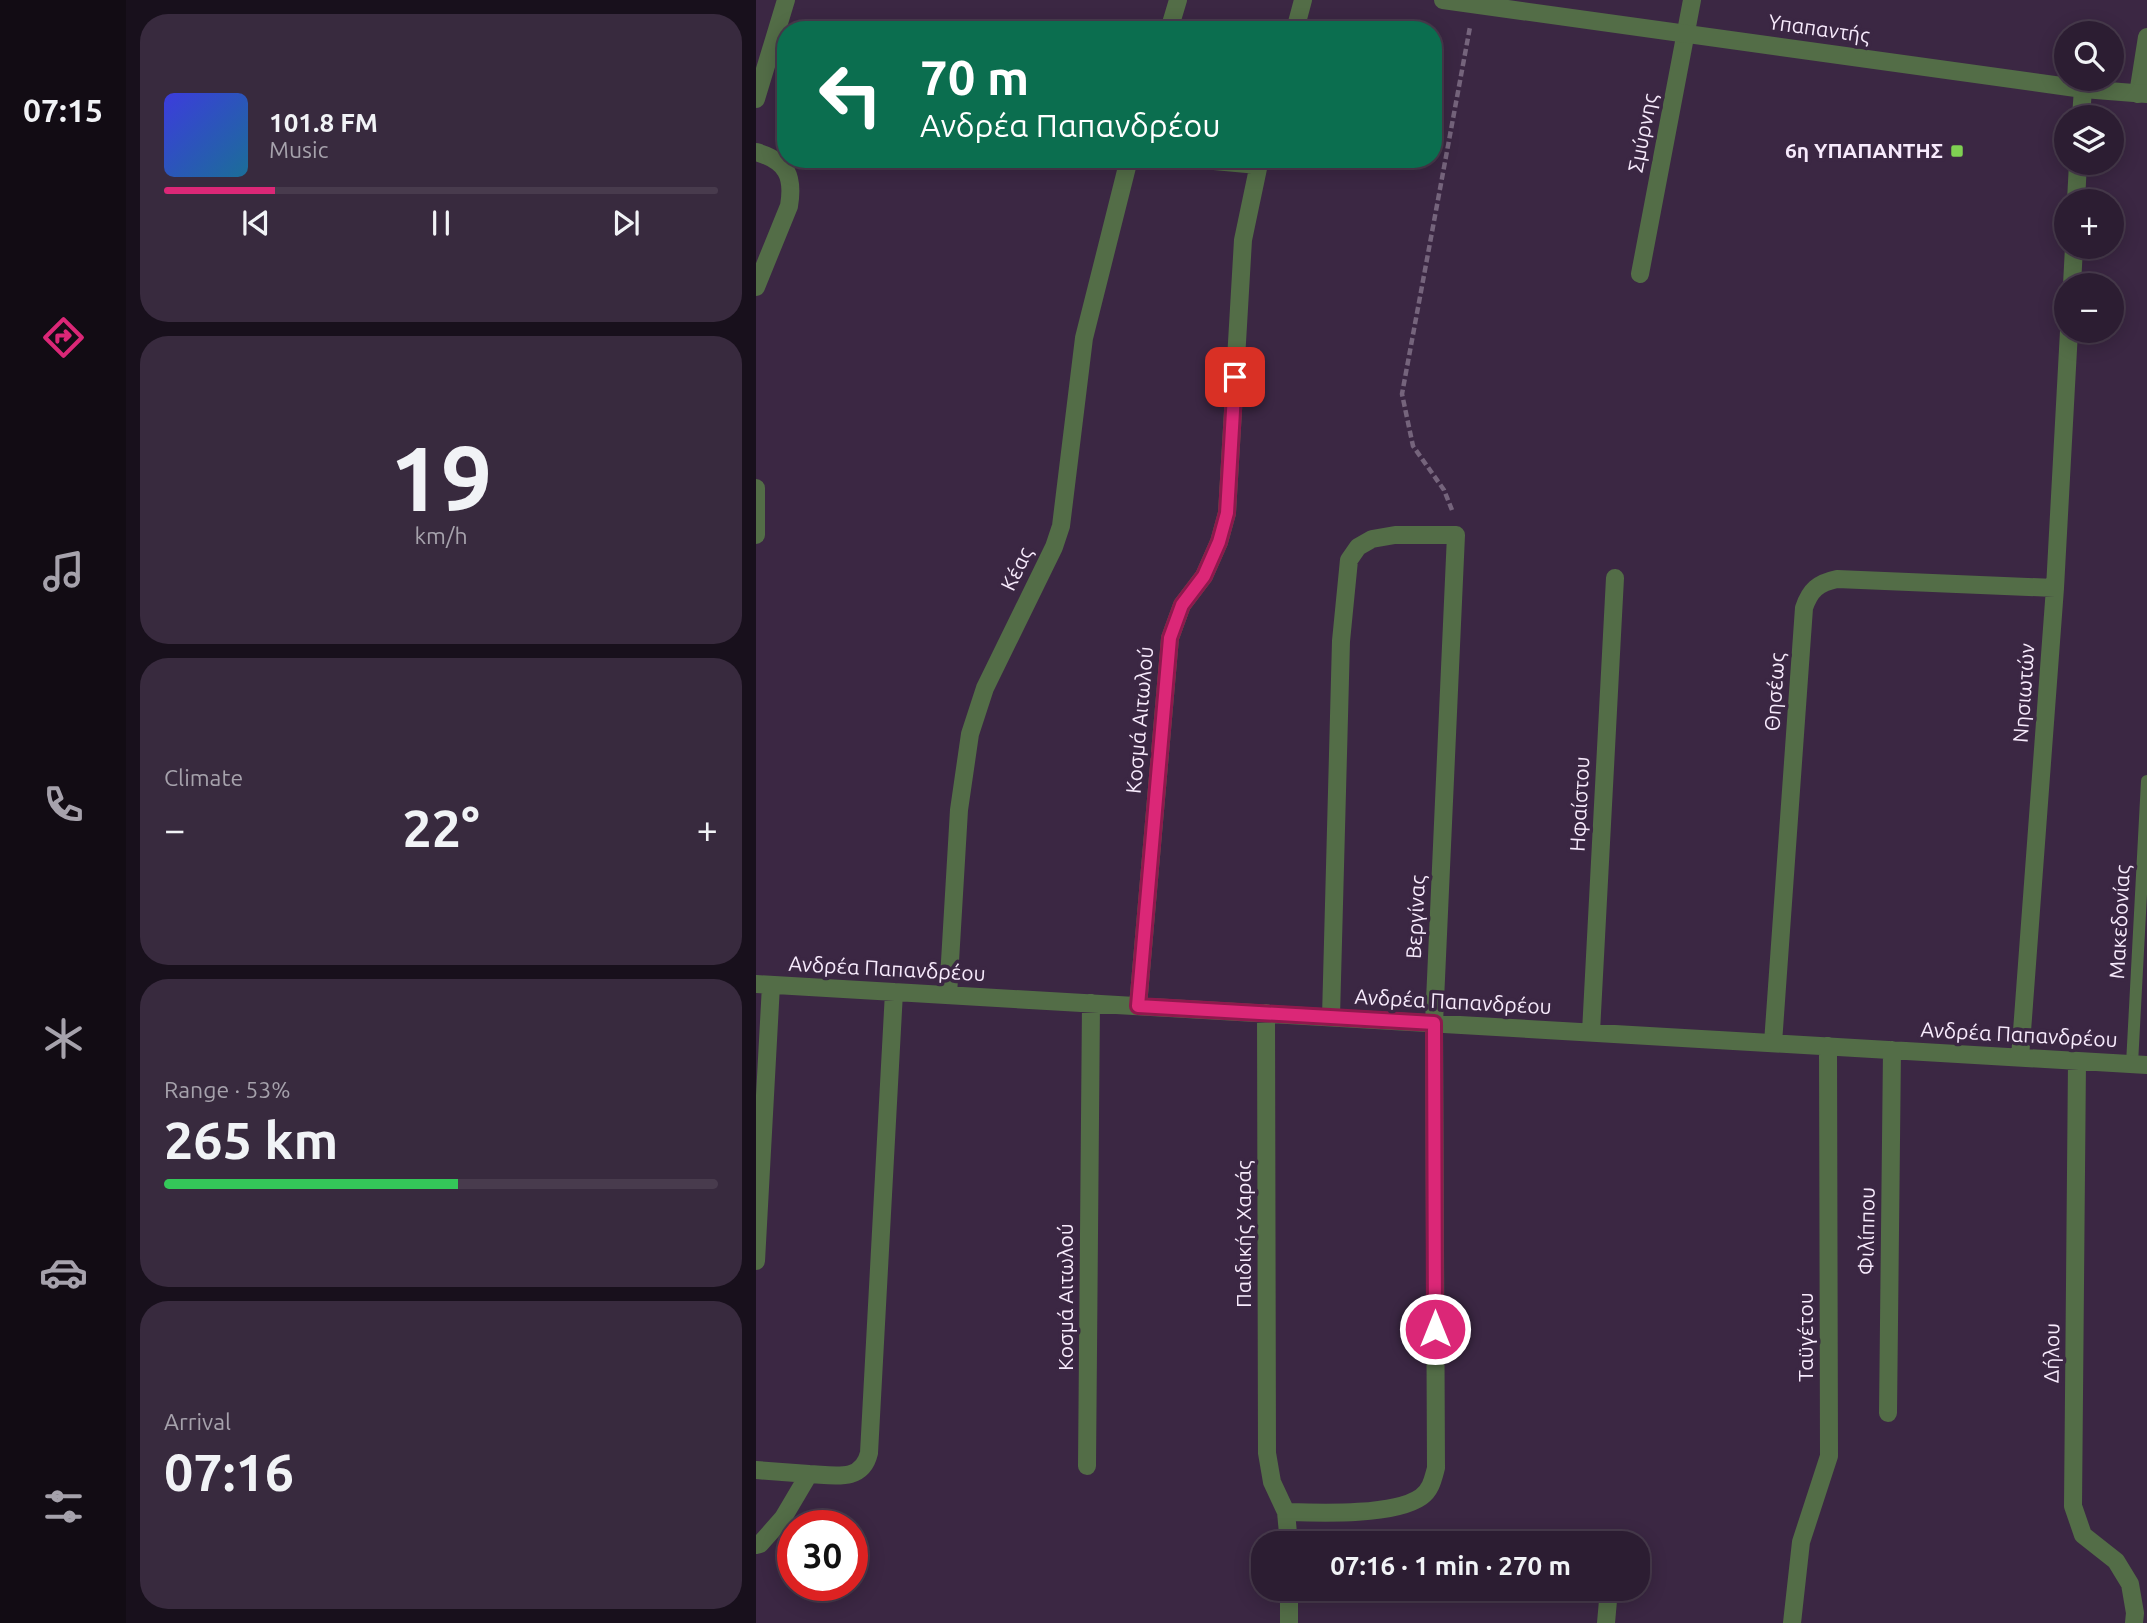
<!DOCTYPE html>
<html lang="en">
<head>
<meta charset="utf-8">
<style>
  :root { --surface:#2c1d32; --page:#382a3e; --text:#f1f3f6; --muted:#a6a2ac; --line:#483b4d; --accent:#db2777 }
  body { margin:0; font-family:Ubuntu,sans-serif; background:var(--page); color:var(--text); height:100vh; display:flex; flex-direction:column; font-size:26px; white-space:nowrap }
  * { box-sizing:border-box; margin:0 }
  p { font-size:23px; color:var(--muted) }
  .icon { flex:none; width:38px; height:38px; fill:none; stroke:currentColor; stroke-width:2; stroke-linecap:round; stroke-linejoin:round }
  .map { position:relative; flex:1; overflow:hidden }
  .sheet { display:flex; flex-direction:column; gap:14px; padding:14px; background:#18101c; width:630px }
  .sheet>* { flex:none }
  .top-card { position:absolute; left:21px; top:21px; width:665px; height:147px; border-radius:28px; box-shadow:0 4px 18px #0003,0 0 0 2px var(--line); background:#0b6e4f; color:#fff; overflow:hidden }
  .controls { position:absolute; left:1298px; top:21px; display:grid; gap:14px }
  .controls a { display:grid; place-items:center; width:70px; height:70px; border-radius:50%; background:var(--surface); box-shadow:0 4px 18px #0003,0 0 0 2px var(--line); font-size:35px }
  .speed { position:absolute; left:21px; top:1510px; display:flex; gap:14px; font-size:35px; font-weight:700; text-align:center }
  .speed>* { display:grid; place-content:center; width:91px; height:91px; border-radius:50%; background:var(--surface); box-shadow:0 4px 18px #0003,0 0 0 2px var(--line); line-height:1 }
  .speed .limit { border:10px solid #d22; background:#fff; color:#111 }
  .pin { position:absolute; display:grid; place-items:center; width:60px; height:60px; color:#fff; margin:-30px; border-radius:14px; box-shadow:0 4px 10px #0006 }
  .me { position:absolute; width:77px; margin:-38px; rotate:0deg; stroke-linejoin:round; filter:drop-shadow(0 0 5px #0008) }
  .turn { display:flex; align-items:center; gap:24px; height:147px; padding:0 28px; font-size:32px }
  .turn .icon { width:91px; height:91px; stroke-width:2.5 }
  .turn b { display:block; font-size:49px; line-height:60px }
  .big { font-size:52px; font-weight:700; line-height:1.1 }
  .sheet .card { flex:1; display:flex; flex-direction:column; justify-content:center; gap:10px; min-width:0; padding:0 24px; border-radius:28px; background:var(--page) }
  .sheet .dial { align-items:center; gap:0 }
  .dial b { font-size:91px; line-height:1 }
  .song { display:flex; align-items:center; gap:21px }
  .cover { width:84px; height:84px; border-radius:10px; background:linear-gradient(135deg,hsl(240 70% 55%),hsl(200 70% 35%)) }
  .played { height:7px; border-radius:4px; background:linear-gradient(90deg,var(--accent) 20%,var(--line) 20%) }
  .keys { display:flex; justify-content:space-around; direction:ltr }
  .heat { display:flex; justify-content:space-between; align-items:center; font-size:38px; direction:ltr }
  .charge { height:10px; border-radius:5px; background:linear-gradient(90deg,#34c759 53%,var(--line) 0) }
  .trip { position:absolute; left:495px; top:1531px; width:399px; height:70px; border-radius:28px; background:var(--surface); box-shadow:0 4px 18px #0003,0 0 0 2px var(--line); font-weight:700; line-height:70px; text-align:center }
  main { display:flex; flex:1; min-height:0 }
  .dock { display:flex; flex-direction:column; width:126px; justify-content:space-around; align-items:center; background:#120c14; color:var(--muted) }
  .dock .icon { width:49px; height:49px }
  .dock .selected { color:var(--accent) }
  .dock b { font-size:32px; color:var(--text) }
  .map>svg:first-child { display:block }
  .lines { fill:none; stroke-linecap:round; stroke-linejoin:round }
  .path { stroke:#75647c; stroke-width:4.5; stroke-dasharray:7 3.5; stroke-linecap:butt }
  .service { stroke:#536d47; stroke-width:12 }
  .minor { stroke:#536d47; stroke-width:18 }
  .tertiary { stroke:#536d47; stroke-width:18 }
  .route-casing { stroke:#8e194d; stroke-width:18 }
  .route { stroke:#db2777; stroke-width:12 }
  .poi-dot { fill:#7fd052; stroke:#3b2743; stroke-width:2.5 }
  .labels { text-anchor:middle; stroke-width:7; stroke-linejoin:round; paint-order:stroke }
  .street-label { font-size:21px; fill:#f7eafc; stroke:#3b2743 }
  .poi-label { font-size:21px; font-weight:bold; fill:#f7eafc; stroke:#3b2743; text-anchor:end }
</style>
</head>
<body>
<main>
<nav class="dock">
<b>07:15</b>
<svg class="icon selected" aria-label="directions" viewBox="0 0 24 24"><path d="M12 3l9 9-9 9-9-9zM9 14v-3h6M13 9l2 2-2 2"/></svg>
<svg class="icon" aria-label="music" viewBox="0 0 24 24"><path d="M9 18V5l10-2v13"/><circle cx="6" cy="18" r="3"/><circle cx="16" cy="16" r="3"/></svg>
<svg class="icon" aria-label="phone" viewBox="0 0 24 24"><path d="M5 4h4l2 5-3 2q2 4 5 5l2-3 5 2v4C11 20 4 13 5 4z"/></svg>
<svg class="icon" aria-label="climate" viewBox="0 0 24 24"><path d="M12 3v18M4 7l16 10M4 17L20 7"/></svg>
<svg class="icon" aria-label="car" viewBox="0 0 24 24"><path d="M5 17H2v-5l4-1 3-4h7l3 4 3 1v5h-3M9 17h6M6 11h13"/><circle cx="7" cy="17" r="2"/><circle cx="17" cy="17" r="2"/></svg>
<svg class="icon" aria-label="filters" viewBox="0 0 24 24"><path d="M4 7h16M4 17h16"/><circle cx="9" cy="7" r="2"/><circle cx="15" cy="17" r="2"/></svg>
</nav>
<section class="sheet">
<div class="card">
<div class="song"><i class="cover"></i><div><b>101.8 FM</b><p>Music</p></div></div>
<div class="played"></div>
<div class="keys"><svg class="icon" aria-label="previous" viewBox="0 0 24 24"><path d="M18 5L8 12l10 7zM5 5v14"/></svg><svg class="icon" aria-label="pause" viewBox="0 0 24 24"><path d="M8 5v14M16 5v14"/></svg><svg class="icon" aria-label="next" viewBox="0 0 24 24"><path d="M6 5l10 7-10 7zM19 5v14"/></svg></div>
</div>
<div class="card dial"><b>19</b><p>km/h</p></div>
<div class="card"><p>Climate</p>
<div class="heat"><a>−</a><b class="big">22°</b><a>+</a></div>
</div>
<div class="card"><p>Range · 53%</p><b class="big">265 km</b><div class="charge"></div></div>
<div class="card"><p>Arrival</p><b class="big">07:16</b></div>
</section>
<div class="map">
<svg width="1391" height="1623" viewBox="0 0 1391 1623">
  <rect width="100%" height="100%" fill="#3b2743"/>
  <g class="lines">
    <!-- path -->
    <path class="path" d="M 696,510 L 688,490 L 657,446 L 646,394 L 714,27"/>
    <!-- service -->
    <path class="service" d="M 1376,1064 L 1391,781"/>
    <!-- minor -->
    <path class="minor" d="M 413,30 L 422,0
      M 539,30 L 547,0
      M 1382,94 L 1391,37
      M 0,99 L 30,0
      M 1325,117 L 1327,89
      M 0,152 C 31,161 38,176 33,206 L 0,287
      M 436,159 L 502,165
      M 1320,201 L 1322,163
      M 884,274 L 936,0
      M 1316,285 L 1318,247
      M 0,488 L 0,535
      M 0,984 L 1391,1065
      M 192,995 L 203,810 L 214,734 L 229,688 L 298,547 L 305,526 L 328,338 L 373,159
      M 382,1006 L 414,638 L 426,605 L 448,576 L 463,542 L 471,513 L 487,240 L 504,159
      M 510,1013 L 511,1453 L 516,1482 L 530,1512 L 533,1544
      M 835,1032 L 859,578
      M 1017,1043 L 1048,608 C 1054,590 1062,583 1081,579 L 1299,588
      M 1264,1058 L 1299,588 L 1313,331
      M 1321,1061 L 1317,1506 L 1327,1535 L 1360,1561 L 1374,1584 L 1379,1613 L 1378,1623
      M 0,1261 L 15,985
      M 1132,1413 L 1136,1050
      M 331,1466 L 335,1003
      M 0,1470 L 53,1474
      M 530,1512 C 563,1513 638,1516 665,1497 C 675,1490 677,1479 680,1468 L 678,1023 L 700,535 L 639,535 L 616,539 L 602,547 L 593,560 L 585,641 L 575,1017
      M 858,1544 L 858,1538
      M 0,1545 L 4,1544 L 27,1518 L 53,1474 C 77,1475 106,1483 113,1453 L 138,992
      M 533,1623 L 533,1589
      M 850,1623 L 853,1589
      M 1036,1623 L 1045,1542 L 1073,1456 L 1072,1046"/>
    <!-- tertiary -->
    <path class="tertiary" d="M 687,0 L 1327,89 L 1391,94"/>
  </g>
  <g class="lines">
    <defs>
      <path id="route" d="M 479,377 L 471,513 L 463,542 L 448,576 L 426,605 L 414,638 L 382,1006 L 678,1023 L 679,1329"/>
    </defs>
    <!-- route casing -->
    <use href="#route" class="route-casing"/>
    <!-- route -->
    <use href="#route" class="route"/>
  </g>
  <!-- markers -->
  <rect class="poi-dot" x="1194" y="144" width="14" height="14" rx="3.5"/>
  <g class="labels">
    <!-- street labels -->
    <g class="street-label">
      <text transform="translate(1063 29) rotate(8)" y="7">Υπαπαντής</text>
      <text transform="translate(887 133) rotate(-79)" y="7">Σμύρνης</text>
      <text transform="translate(261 569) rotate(-64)" y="7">Κέας</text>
      <text transform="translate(1019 692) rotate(-86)" y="7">Θησέως</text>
      <text transform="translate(1268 693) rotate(-86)" y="7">Νησιωτών</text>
      <text transform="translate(384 720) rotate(-85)" y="7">Κοσμά Αιτωλού</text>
      <text transform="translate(824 804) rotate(-87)" y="7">Ηφαίστου</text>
      <text transform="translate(660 917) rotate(-87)" y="7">Βεργίνας</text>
      <text transform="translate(1364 922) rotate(-87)" y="7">Μακεδονίας</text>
      <text transform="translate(131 969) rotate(3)" y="7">Ανδρέα Παπανδρέου</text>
      <text transform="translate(697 1002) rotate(3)" y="7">Ανδρέα Παπανδρέου</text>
      <text transform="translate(1263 1035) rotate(3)" y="7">Ανδρέα Παπανδρέου</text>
      <text transform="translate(1111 1231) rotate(-89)" y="7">Φιλίππου</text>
      <text transform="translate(488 1234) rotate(-90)" y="7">Παιδικής Χαράς</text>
      <text transform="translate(310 1297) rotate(-90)" y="7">Κοσμά Αιτωλού</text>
      <text transform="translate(1050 1337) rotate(-90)" y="7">Ταϋγέτου</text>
      <text transform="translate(1296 1353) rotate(-89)" y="7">Δήλου</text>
    </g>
    <!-- poi labels -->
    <g class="poi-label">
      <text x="1187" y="158">6η ΥΠΑΠΑΝΤΗΣ</text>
    </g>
  </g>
</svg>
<div class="controls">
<a><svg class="icon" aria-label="search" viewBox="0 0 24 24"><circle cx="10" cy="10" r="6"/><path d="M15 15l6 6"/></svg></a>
<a><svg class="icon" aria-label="layers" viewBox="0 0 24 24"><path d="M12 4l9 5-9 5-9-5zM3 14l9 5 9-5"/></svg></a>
<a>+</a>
<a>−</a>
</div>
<div class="speed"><div class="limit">30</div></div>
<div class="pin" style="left:479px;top:377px;background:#d93025"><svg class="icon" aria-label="arrive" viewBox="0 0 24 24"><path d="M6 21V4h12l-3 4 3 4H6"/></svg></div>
<svg class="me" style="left:679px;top:1329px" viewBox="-20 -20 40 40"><circle r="17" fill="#db2777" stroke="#fff" stroke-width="3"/><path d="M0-11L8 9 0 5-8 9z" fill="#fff"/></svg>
<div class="trip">07:16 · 1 min · 270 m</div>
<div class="top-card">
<div class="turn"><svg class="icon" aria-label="left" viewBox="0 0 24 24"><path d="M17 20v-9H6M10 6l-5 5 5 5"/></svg><div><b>70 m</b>Ανδρέα Παπανδρέου</div></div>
</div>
</div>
</main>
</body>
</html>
